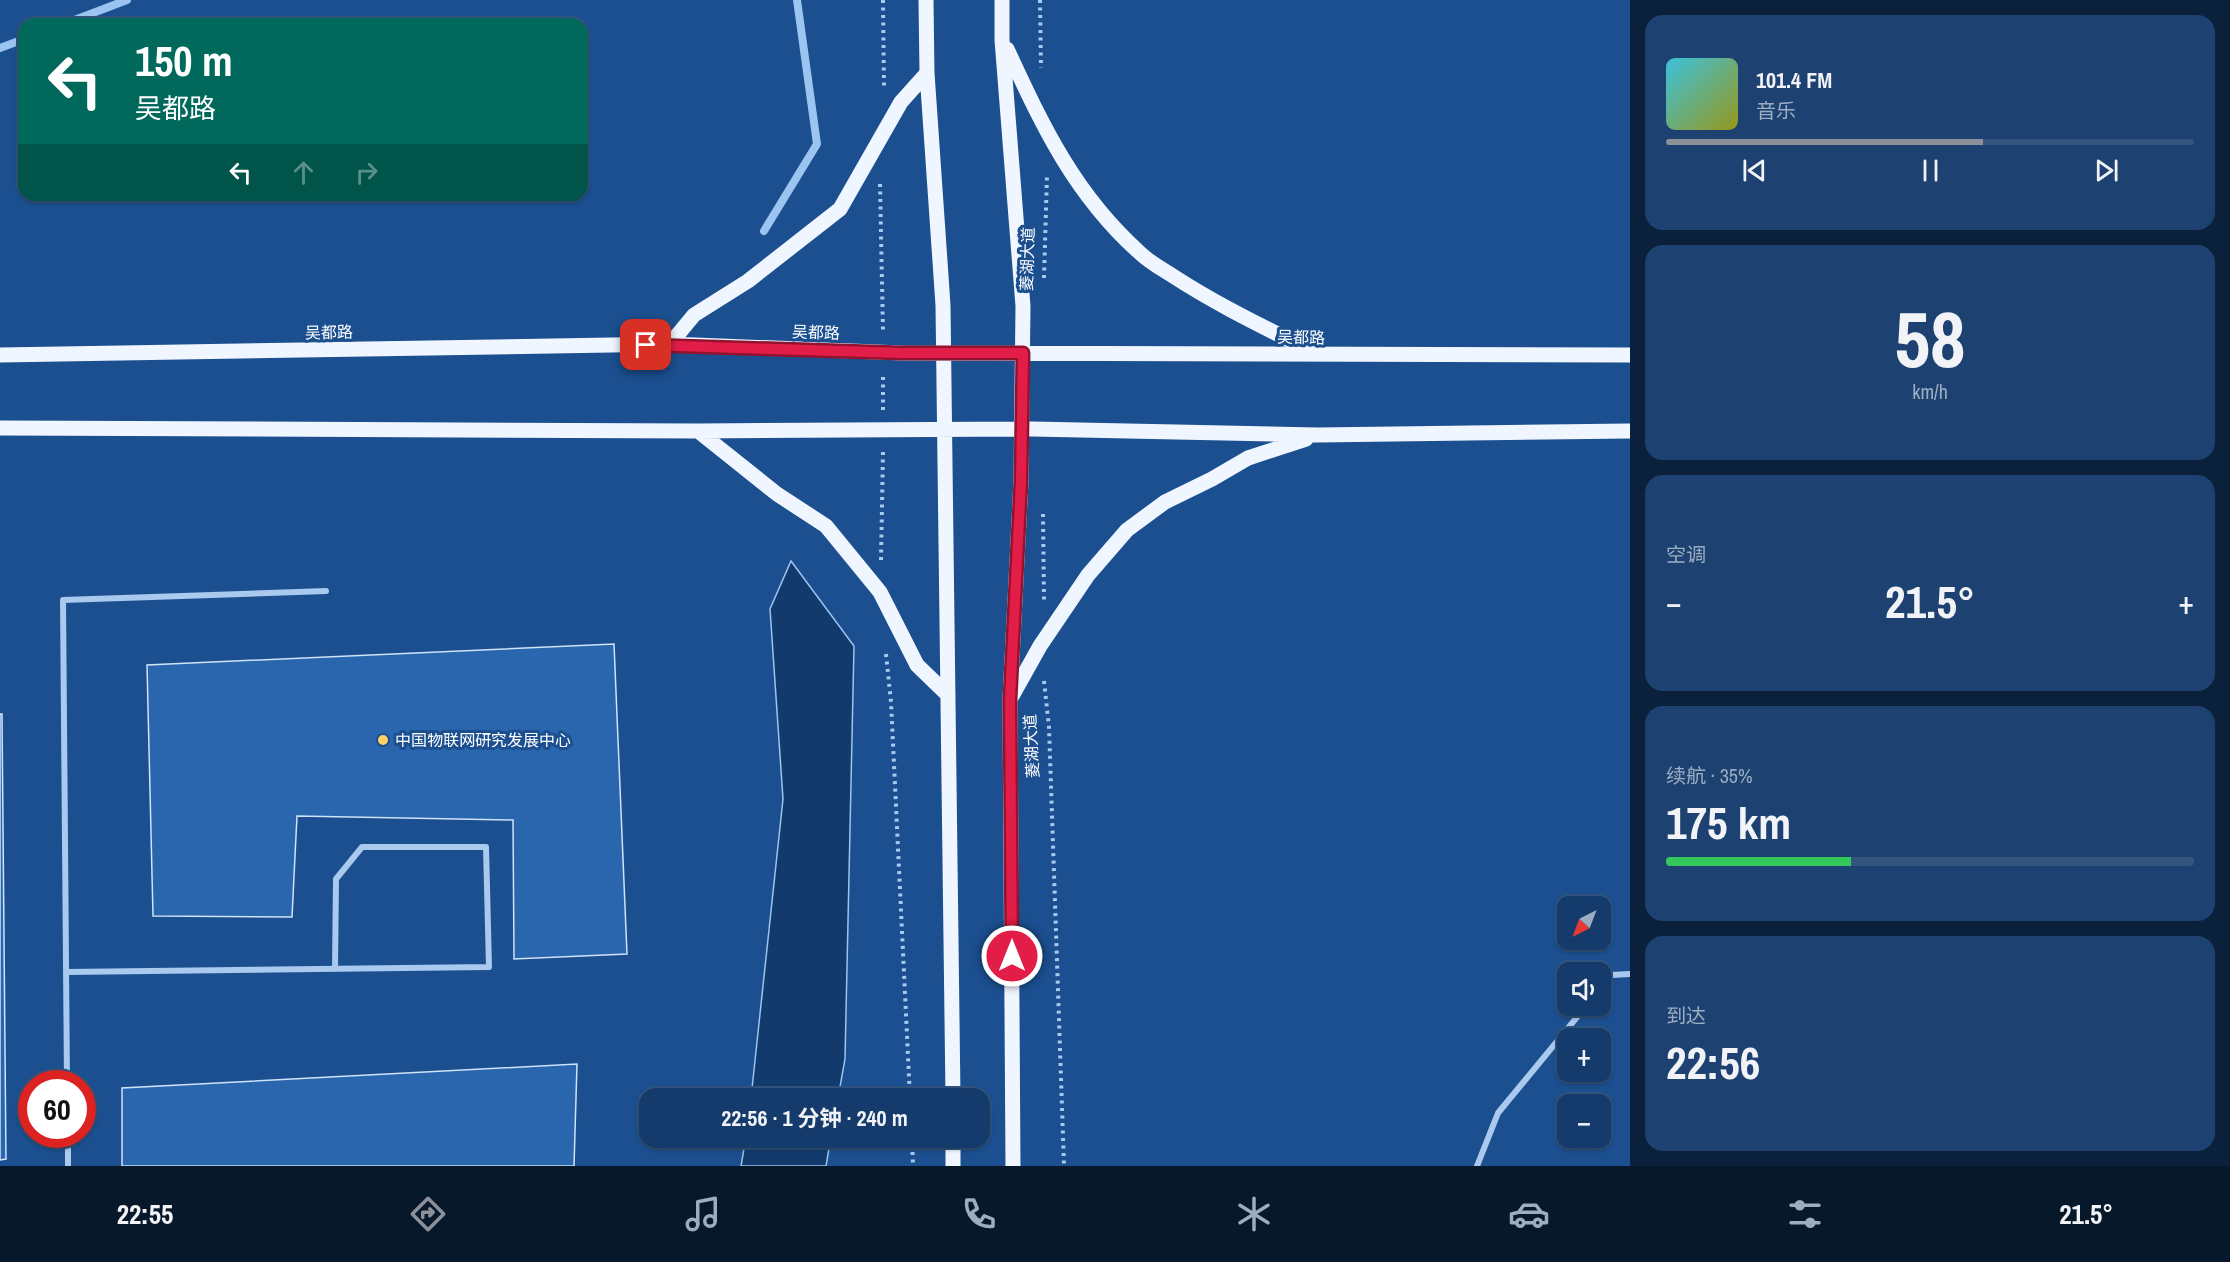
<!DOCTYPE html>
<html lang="zh">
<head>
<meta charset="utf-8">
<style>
  :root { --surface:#143b6b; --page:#1d4271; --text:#f1f3f6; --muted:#9dadc1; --line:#33557e; --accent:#8c9099 }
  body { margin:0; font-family:"Archivo Narrow","Noto Sans SC",sans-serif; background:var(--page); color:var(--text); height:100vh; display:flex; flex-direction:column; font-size:22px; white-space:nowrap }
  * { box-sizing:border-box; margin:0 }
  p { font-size:20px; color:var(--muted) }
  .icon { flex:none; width:33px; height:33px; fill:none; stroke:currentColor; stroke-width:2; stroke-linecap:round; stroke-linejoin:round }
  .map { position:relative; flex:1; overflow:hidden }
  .side { display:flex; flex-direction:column; gap:15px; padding:15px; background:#0b203b; width:600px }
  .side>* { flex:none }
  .banner { position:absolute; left:18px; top:18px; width:570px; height:183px; border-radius:18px; box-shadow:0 2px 4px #0004,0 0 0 2px var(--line); background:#00695c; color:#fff; overflow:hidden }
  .needle { width:39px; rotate:222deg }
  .controls { position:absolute; left:1557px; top:896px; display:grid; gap:12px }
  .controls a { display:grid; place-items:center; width:54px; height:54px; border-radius:12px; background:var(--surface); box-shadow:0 2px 4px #0004,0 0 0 2px var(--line); font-size:30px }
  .speed { position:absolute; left:18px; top:1070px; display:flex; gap:12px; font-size:30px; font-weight:700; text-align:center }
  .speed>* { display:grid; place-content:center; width:78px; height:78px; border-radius:50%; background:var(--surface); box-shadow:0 2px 4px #0004,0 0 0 2px var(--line); line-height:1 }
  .speed .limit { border:9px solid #d22; background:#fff; color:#111 }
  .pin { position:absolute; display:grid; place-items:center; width:51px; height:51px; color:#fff; margin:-26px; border-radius:12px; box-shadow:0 3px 9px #0006 }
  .me { position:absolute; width:66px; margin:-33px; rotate:0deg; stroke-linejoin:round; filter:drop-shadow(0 0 4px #0008) }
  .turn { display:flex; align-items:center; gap:21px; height:126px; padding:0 18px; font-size:27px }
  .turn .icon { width:78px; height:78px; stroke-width:2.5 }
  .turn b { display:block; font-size:42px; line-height:51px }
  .lanes { display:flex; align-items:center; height:57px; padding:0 18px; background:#0003; justify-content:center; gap:30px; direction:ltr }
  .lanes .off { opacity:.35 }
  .big { font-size:45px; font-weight:700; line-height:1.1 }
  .side .widget { flex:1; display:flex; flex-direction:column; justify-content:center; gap:9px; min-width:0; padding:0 21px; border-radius:18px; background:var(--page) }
  .side .dial { align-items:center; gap:0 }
  .dial b { font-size:78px; line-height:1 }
  .song { display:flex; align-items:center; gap:18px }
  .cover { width:72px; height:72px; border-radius:9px; background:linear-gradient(135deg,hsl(190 70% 55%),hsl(60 70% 35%)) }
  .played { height:6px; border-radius:3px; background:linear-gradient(90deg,var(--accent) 60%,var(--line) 60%) }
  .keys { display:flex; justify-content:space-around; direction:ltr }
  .heat { display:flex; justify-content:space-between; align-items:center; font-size:33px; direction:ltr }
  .charge { height:9px; border-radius:4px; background:linear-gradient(90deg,#34c759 35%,var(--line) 0) }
  .trip { position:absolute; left:639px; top:1088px; width:351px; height:60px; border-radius:18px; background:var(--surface); box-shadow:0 2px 4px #0004,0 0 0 2px var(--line); font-weight:700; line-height:60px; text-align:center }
  .menu { display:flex; height:96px; justify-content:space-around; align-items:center; background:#08182b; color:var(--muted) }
  .menu .icon { width:42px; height:42px }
  .menu .on { color:var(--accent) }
  .menu b { font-size:27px; color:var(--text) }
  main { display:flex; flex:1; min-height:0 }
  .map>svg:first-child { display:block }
  .water { fill:#123a6d; stroke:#9cc4f0; stroke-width:1.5 }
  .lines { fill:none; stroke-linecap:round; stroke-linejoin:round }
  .stream { stroke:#9cc4f0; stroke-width:8 }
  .building { fill:#2a66ad; stroke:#cfe3fa; stroke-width:1.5 }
  .path { stroke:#a9c9ee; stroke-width:4; stroke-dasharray:3 4.5; stroke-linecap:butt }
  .street { stroke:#a9c9ee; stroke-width:6 }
  .primary { stroke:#f0f6ff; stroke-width:15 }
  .route-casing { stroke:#92132f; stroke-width:15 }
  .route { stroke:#e11d48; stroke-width:10 }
  .poi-dot { fill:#ffd166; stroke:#1b4f8f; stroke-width:2 }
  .labels { text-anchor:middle; stroke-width:6; stroke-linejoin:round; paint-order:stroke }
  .street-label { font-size:16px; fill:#fff; stroke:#1b4f8f }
  .poi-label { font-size:16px; fill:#fff; stroke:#1b4f8f; text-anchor:start }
</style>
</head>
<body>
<main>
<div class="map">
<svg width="1630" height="1166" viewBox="0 0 1630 1166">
  <rect width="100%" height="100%" fill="#1b4f8f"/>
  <!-- water -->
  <path class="water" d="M 791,561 L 854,646 L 845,1059 L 838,1098 L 751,1098 L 783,799 L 770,609 Z
    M 746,1137 L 831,1137 L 826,1166 L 741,1166 Z"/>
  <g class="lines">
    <!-- stream -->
    <path class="stream" d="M 64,24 L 127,0
      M 0,48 L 24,39
      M 764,231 L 817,144 L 797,0"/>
  </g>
  <!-- building -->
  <path class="building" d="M 614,644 L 627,954 L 514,959 L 513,820 L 297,816 L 292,917 L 153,916 L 147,665 Z
    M 0,714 L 2,714 L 6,1159 L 0,1160 Z
    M 577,1064 L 574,1166 L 122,1166 L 122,1088 Z"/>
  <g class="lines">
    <!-- path -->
    <path class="path" d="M 883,0 L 884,89
      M 1040,0 L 1041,68
      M 880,184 L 883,332
      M 1044,278 L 1047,175
      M 883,410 L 883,373
      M 1043,514 L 1044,602
      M 881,560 L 883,451
      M 886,654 L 891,702 L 910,1098
      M 1044,681 L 1049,727 L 1064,1166
      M 912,1137 L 913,1166"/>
    <!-- street -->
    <path class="street" d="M 66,972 L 489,967 L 486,847 L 362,847 L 336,879 L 335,969
      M 1600,988 L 1611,975 L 1630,974
      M 67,1083 L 63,600 L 326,591
      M 68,1134 L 68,1166
      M 1477,1166 L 1498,1113 L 1587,1005"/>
    <!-- primary -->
    <path class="primary" d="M 926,0 L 927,73 L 943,305 L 953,1098
      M 1002,0 L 1002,40 L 1023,306 L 1021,481 L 1010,699 L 1013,1166
      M 1007,49 C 1043,127 1075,195 1140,253 C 1149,262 1162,269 1173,276 C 1219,306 1268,329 1317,354
      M 670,344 L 694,315 L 748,281 L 840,209 L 901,102 L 927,73
      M 0,355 L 670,344 L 902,353 L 1630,355
      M 0,428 L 698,431 L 1032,429 L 1318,435 L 1630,431
      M 698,431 L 777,494 L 826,526 L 880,592 L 917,665 L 948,695
      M 1012,696 L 1040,646 L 1088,575 L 1127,530 L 1165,502 L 1212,479 L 1248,458 L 1306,439
      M 953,1137 L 953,1166"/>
  </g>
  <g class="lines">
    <defs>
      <path id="route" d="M 646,345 L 902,353 L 1023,353 L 1021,481 L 1010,699 L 1012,956"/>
    </defs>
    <!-- route casing -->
    <use href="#route" class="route-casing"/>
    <!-- route -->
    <use href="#route" class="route"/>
  </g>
  <!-- markers -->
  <circle class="poi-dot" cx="383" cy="740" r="6"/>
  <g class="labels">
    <!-- street labels -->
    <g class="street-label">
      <text transform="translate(1027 259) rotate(-88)" y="6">菱湖大道</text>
      <text transform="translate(329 332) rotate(-1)" y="6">吴都路</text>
      <text transform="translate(816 332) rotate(2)" y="6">吴都路</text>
      <text transform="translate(1301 337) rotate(1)" y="6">吴都路</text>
      <text transform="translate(1031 746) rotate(-93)" y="6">菱湖大道</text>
    </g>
    <!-- poi labels -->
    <g class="poi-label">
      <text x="395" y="746">中国物联网研究发展中心</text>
    </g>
  </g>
</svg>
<div class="controls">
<a><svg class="needle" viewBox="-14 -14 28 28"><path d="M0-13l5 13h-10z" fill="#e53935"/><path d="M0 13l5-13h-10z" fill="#9dadc1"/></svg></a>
<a><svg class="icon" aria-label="sound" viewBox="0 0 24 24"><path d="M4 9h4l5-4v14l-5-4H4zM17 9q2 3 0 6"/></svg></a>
<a>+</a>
<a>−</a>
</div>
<div class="speed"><div class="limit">60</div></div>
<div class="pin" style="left:646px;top:345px;background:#d93025"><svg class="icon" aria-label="arrive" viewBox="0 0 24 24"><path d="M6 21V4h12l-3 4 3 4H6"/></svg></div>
<svg class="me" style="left:1012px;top:956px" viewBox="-20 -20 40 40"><circle r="17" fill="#e11d48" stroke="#fff" stroke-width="3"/><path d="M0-11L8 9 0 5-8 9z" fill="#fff"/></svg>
<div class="trip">22:56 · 1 分钟 · 240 m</div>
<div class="banner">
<div class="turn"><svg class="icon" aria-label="left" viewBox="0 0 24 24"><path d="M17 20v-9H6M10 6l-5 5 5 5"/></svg><div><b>150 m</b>吴都路</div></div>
<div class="lanes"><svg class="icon" aria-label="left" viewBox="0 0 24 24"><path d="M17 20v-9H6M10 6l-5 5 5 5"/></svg><svg class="icon off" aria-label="ahead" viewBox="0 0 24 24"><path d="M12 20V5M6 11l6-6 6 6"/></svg><svg class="icon off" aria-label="right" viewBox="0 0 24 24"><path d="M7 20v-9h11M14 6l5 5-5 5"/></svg></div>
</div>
</div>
<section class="side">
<div class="widget">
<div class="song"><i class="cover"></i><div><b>101.4 FM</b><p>音乐</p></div></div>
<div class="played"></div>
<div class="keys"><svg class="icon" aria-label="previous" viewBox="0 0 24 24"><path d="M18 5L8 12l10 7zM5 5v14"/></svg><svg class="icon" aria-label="pause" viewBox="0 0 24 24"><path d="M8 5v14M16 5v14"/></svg><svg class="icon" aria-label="next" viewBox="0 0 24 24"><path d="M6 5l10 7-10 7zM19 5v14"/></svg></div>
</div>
<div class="widget dial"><b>58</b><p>km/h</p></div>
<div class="widget"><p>空调</p>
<div class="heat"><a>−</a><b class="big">21.5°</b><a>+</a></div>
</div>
<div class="widget"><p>续航 · 35%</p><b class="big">175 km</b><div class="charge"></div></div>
<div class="widget"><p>到达</p><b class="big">22:56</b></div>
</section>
</main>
<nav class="menu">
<b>22:55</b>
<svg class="icon on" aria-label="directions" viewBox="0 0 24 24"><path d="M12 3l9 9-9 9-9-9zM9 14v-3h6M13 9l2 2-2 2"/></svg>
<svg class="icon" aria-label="music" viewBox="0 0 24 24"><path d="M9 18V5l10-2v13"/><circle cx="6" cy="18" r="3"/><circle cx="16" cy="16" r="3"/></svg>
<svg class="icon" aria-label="phone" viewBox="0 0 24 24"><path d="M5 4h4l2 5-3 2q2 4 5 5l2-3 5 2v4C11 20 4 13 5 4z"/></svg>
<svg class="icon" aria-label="climate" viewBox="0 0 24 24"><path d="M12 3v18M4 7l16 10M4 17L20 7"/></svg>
<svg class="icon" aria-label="car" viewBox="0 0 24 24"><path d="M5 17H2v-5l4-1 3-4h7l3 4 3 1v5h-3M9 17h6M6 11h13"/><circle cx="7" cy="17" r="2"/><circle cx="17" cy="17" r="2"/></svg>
<svg class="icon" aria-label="filters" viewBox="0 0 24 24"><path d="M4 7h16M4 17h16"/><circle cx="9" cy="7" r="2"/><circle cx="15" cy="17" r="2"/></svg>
<b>21.5°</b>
</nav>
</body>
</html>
